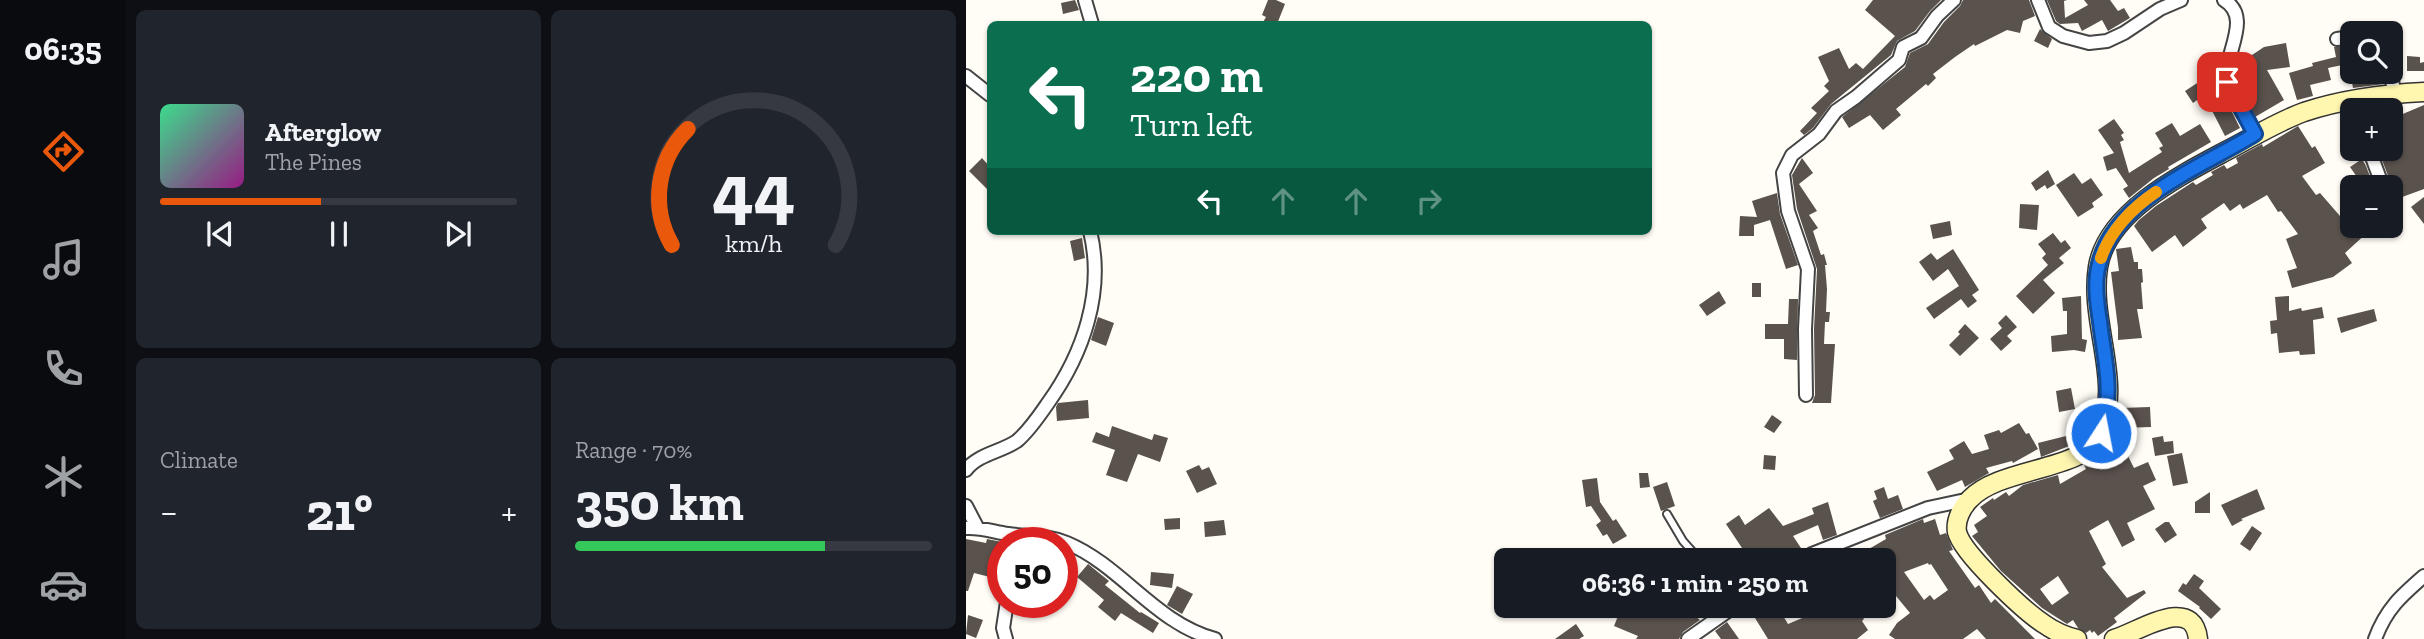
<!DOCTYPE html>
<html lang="en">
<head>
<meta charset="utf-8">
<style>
  :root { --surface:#171b24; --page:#20242c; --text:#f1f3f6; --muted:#9ea1a6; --line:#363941; --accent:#ea580c }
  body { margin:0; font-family:"Zilla Slab",serif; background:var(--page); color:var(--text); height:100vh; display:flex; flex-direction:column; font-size:26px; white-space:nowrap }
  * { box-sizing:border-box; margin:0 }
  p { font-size:23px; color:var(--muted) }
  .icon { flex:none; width:38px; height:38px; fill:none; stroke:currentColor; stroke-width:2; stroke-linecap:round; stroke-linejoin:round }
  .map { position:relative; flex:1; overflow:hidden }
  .drawer { display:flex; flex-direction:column; gap:10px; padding:10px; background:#0d0f14; width:840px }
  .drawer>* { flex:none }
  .guide { position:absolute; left:21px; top:21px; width:665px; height:214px; border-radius:10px; box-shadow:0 2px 5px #0004; background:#0b6e4f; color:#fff; overflow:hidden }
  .fabs { position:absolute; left:1374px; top:21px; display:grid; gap:14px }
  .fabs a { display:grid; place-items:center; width:63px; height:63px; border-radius:10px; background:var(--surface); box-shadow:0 2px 5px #0004; font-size:35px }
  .speed { position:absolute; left:21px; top:527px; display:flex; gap:14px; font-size:35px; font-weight:700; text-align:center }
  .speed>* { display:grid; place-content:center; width:91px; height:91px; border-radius:50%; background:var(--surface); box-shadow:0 2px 5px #0004; line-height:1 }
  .speed .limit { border:10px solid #d22; background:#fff; color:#111 }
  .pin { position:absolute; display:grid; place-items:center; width:60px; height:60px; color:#fff; margin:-30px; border-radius:14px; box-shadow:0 4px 10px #0006 }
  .me { position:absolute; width:77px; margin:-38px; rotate:11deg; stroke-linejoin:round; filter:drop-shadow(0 0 5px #0008) }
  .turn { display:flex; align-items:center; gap:24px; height:147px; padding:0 28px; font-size:32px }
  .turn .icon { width:91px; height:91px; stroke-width:2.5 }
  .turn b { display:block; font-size:49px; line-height:60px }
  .lanes { display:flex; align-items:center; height:66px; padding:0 28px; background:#0003; justify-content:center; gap:35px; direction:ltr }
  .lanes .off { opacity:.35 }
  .big { font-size:52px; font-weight:800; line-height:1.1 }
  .drawer .widget { flex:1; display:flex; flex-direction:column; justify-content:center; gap:10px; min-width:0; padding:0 24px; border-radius:10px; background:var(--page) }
  .drawer .dial { align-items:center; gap:0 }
  .dial svg { height:182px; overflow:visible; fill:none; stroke:var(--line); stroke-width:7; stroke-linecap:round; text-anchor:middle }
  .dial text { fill:var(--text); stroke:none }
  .song { display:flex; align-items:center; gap:21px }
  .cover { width:84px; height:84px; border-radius:10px; background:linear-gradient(135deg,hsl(150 70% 55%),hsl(310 70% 35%)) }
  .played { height:7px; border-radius:4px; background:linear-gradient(90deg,var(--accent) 45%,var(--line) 45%) }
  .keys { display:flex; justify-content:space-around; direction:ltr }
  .heat { display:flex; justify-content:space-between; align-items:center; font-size:38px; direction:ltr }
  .charge { height:10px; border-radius:5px; background:linear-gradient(90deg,#34c759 70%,var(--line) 0) }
  .drawer .tiles { flex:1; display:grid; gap:10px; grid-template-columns:repeat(2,1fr) }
  .trip { position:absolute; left:528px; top:548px; width:402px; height:70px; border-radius:10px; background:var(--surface); box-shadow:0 2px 5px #0004; font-weight:800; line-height:70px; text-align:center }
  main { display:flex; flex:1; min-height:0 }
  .menu { display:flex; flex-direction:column; width:126px; justify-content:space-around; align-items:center; background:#090b0e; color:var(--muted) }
  .menu .icon { width:49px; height:49px }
  .menu .active { color:var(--accent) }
  .menu b { font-size:32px; color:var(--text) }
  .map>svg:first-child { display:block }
  .building { fill:#5a524d; fill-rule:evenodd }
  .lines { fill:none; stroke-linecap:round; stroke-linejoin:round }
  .lane-casing { stroke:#444; stroke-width:10 }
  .street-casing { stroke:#444; stroke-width:16 }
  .secondary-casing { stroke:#333; stroke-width:21 }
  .lane { stroke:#fff; stroke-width:6 }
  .street { stroke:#fff; stroke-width:12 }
  .secondary { stroke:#fff6b0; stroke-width:18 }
  .route-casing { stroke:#114b97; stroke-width:18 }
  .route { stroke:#1a73e8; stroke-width:12 }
  .slow { stroke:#f59e0b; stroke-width:12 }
</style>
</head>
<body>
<main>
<nav class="menu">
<b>06:35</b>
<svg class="icon active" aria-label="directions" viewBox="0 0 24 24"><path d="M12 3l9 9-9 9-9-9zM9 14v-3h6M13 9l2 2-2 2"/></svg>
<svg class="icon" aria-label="music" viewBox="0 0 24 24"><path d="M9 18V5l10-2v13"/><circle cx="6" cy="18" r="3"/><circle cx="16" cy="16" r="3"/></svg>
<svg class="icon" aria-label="phone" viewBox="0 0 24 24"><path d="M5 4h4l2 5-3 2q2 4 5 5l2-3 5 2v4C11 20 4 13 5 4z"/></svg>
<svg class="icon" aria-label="climate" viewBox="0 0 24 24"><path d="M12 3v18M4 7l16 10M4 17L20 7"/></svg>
<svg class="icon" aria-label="car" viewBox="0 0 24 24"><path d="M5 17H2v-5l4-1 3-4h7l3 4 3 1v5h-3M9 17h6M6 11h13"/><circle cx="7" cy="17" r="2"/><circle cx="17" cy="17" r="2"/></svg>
</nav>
<section class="drawer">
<div class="tiles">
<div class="widget">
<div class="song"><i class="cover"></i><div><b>Afterglow</b><p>The Pines</p></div></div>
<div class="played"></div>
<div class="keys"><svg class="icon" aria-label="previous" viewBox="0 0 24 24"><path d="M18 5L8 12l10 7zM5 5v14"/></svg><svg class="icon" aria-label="pause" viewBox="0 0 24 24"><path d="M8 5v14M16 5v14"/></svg><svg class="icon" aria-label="next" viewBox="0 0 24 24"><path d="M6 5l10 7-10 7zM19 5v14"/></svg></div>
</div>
<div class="widget dial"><svg viewBox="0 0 100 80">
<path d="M14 69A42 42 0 1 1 86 69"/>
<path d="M14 69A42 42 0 0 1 21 18" stroke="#ea580c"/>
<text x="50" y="56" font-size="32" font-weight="700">44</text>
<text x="50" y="72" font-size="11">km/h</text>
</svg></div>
<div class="widget"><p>Climate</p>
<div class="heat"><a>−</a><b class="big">21°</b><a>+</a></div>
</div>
<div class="widget"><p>Range · 70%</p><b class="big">350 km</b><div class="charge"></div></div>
</div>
</section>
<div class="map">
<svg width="1458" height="639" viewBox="0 0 1458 639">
  <rect width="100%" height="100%" fill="#fffdf5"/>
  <!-- building -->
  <path class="building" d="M 109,0 L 113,10 L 97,14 L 95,3 Z
    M 302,0 L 310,0 L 319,4 L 311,24 L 296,24 L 300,17 L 296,15 Z
    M 907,0 L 975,0 L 964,11 L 949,31 L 931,41 L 925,55 L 865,104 L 847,128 L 838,135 L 834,131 L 851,113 L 845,108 L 863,91 L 858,86 L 863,81 L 852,57 L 873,48 L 883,69 L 890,63 L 897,69 L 929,36 L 899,10 Z
    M 997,0 L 1063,0 L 1069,16 L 1057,21 L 1054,33 L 1041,30 L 1009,46 L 1008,44 L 989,57 L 967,74 L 970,78 L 962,86 L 960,84 L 930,109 L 935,115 L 917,130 L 904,115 L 883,128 L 876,117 L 939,67 L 944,53 L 962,44 L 978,22 L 994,6 Z
    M 1081,0 L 1101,0 L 1098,1 L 1099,18 L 1122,5 L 1118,0 L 1144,0 L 1152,11 L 1158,8 L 1164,18 L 1142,31 L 1136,20 L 1116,31 L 1112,23 L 1094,24 L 1090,21 Z
    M 1074,29 L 1086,39 L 1082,48 L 1068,41 Z
    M 1320,43 L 1324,67 L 1301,70 L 1318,100 L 1289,117 L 1275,91 L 1281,88 L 1270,71 L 1271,65 L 1298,47 Z
    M 1386,46 L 1386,63 L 1362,68 L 1365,80 L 1344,85 L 1347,96 L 1331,100 L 1323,73 L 1347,66 L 1346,63 L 1370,57 L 1368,47 Z
    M 1441,56 L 1454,57 L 1454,63 L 1458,62 L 1458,71 L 1441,71 Z
    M 1248,72 L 1241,85 L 1250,80 L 1274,128 L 1259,136 L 1237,93 L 1234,98 L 1227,103 L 1219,91 Z
    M 1384,72 L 1415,72 L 1418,84 L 1387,88 Z
    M 1428,105 L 1432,116 L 1458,105 L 1458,189 L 1428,200 L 1424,192 L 1425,184 L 1412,149 L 1424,149 L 1424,106 Z
    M 1148,119 L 1158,133 L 1155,135 L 1158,140 L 1154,142 L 1163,173 L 1196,152 L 1193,148 L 1197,146 L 1189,133 L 1206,123 L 1214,136 L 1234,124 L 1245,142 L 1202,167 L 1203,169 L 1188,178 L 1163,198 L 1157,189 L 1162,186 L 1150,168 L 1141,171 L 1137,157 L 1148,153 L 1132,130 Z
    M 1332,126 L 1346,148 L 1349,146 L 1359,163 L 1336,176 L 1350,195 L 1354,193 L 1374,216 L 1386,206 L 1386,226 L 1398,226 L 1403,231 L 1379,253 L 1386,263 L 1367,277 L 1326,288 L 1321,271 L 1331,268 L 1320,239 L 1332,234 L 1315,211 L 1312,212 L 1301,195 L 1277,209 L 1274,204 L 1264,211 L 1258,203 L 1235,219 L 1241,228 L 1217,247 L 1209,235 L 1186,252 L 1168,226 L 1173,220 L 1190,206 L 1227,182 L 1230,185 L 1247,175 L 1245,172 L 1258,165 L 1261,169 L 1272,163 L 1270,158 L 1296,144 L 1297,147 Z
    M 16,158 L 24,167 L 24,192 L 3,171 Z
    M 836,158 L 847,173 L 833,184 L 851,211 L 843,215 L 852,228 L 847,231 L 855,255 L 858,254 L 861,265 L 859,265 L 861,289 L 860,312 L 864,312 L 863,322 L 859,322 L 858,344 L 869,344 L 865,403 L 846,403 L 849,395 L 848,329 L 851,269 L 831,209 L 826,175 Z
    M 1396,159 L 1400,166 L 1408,187 L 1398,187 L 1384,167 Z
    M 1082,170 L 1089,184 L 1081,189 L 1079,185 L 1070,191 L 1065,183 Z
    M 1108,173 L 1116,184 L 1125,178 L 1137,195 L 1126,203 L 1128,207 L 1112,217 L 1090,185 Z
    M 811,193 L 814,214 L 832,265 L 820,269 L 804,220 L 788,225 L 788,236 L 773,236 L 774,216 L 791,217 L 786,201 Z
    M 1458,197 L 1458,224 L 1445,207 Z
    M 1054,204 L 1073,205 L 1071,230 L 1053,228 Z
    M 984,221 L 986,235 L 967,239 L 964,225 Z
    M 1087,233 L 1095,243 L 1099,240 L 1105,248 L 1093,258 L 1098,263 L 1077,280 L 1089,293 L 1067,314 L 1050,296 L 1082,265 L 1076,258 L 1080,254 L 1072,244 Z
    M 116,238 L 119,258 L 108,261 L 104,241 Z
    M 1165,247 L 1168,262 L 1172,262 L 1172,269 L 1176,269 L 1177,282 L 1175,283 L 1177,309 L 1171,309 L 1176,338 L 1152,340 L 1152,328 L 1145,272 L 1153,271 L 1150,249 Z
    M 987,249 L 1013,290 L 1006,295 L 1011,301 L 1002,308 L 995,299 L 968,319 L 960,308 L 993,286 L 982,269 L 967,281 L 953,262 L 965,253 L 971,260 Z
    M 786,283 L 795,283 L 795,297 L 786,297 Z
    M 753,291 L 760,303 L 741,316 L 733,305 Z
    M 1115,296 L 1116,339 L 1121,340 L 1119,352 L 1108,350 L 1086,352 L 1085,336 L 1101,334 L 1101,311 L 1097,311 L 1096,298 Z
    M 1323,296 L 1323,311 L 1335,308 L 1336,311 L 1356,307 L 1358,318 L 1347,320 L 1349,354 L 1334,355 L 1333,351 L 1313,353 L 1311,333 L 1305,334 L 1304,321 L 1311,320 L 1309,297 Z
    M 823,299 L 832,299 L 831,360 L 818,359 L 818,339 L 799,339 L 799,324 L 822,324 Z
    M 1408,309 L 1411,321 L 1375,333 L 1371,318 Z
    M 1040,315 L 1051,327 L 1041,336 L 1046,341 L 1035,351 L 1024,339 L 1036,328 L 1032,323 Z
    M 132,317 L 148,323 L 140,346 L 125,340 Z
    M 999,324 L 1013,338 L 994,356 L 983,345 L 994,334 L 992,332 Z
    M 1105,388 L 1109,409 L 1093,412 L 1090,391 Z
    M 122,400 L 123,418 L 91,421 L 90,407 L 92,403 Z
    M 1184,407 L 1185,427 L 1154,428 L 1154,408 Z
    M 806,415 L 816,422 L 808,433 L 798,427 Z
    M 1053,423 L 1060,434 L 1063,433 L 1072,449 L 1047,463 L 1046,461 L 1020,468 L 1023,473 L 999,487 L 996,480 L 971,491 L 961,472 L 988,459 L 983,450 L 998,441 L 1006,454 L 1023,449 L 1018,435 L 1033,430 L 1035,433 Z
    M 146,426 L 186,440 L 188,434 L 202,438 L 194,462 L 172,454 L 161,482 L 140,475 L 149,450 L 126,442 L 130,432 L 143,437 Z
    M 1108,434 L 1111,443 L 1075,457 L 1072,443 Z
    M 1197,436 L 1198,442 L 1207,441 L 1208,453 L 1189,456 L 1186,438 Z
    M 1139,450 L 1145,461 L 1161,454 L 1168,468 L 1182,462 L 1190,480 L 1177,486 L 1189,509 L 1161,523 L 1169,540 L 1156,547 L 1142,520 L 1123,531 L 1140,564 L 1136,567 L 1161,598 L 1178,590 L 1180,593 L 1148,618 L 1151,622 L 1132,636 L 1128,631 L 1126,633 L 1124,630 L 1120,633 L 1112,628 L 1107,620 L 1101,624 L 1076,608 L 1035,571 L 1006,536 L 1012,532 L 1008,525 L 1021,516 L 1014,507 L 1027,498 L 1028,500 L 1040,492 L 1043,496 L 1057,485 L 1092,475 L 1094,484 L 1120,469 L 1118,465 ZM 1092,576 L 1103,593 L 1086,605 L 1074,589 Z
    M 1216,453 L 1222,483 L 1207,486 L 1201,456 Z
    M 798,455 L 810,456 L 809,470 L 797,469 Z
    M 233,465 L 236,470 L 243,467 L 251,484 L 231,493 L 220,471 Z
    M 673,473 L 682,473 L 684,487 L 674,488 Z
    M 631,478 L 634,502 L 647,521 L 650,519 L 661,536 L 647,544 L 641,534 L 637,536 L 630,525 L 635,521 L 625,506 L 620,507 L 616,480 Z
    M 701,482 L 709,506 L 695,511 L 687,487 Z
    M 918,487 L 922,499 L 932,495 L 937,509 L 914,518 L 907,501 L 911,499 L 908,491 Z
    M 1291,489 L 1299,509 L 1275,519 L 1277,520 L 1266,526 L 1255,505 Z
    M 1244,492 L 1244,513 L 1229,513 L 1229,502 Z
    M 862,502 L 871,535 L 857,540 L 852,525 L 827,536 L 835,548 L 817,560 L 784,560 L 760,524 L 773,515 L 779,525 L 803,508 L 817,526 L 848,514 L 846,508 Z
    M 214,518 L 214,529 L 199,530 L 198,519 Z
    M 957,519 L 958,523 L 969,519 L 974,535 L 980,533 L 987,550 L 983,551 L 1009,588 L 1013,585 L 1025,603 L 1029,599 L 1069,639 L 1020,639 L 1011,629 L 997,639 L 929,639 L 923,635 L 931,623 L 944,613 L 930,596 L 919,605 L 919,560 L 899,560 L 896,553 L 920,539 L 919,535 ZM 962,563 L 963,565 L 965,564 L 982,590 L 968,600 L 964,595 L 958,600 L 938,572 Z
    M 258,520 L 260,535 L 239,537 L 238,522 Z
    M 1199,522 L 1203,522 L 1211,535 L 1199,543 L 1189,529 Z
    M 1286,526 L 1296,533 L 1284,551 L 1274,544 Z
    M 0,539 L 20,543 L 21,539 L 36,542 L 28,578 L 8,573 L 2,591 L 0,591 Z
    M 122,564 L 143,581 L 139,585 L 174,613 L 175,612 L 193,623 L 187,633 L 155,613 L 149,621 L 132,607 L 138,600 L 111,577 Z
    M 185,572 L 208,574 L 206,588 L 184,585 Z
    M 1228,574 L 1238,581 L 1233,588 L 1255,609 L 1245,619 L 1233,608 L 1234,607 L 1212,591 L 1217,583 L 1220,585 Z
    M 211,586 L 227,594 L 216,614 L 201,605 Z
    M 656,606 L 717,606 L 734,620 L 717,632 L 713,639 L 670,639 L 672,636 L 648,626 Z
    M 792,606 L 811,606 L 822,624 L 853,611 L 850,606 L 907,606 L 895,614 L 898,619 L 896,621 L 902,630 L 891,639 L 802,639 L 789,618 L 797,614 Z
    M 2,615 L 17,620 L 10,638 L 0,634 Z
    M 761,622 L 773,639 L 755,639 L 749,631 Z
    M 610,624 L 618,636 L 613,639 L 589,639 Z"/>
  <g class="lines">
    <defs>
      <path id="lane" d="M 701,514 L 717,541 L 734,560"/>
      <path id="street" d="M 119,0 L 126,24
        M 1072,0 L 1083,27 L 1097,36 L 1123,43 L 1141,41 L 1158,33 L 1194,9 L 1215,0
        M 1258,0 C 1287,17 1258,54 1261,78 C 1263,94 1281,119 1289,134
        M 1371,39 L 1386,37
        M 1424,72 L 1429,94
        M 0,76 L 24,95
        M 1403,149 L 1417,187
        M 840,395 L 839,329 L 842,269 L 822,211 L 817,173 L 826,155 L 853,134 L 870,111 L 890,97 L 933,60 L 937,47 L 955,38 L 971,16 L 988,0
        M 0,470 C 12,454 35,452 51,441 C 63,431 73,416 82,403 C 117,354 139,292 124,231
        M 0,506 L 11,527
        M 0,528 C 15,527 28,532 42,534 C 62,537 82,535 101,543 C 156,566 189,623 249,639
        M 837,560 L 846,554 L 962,508 L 1004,499
        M 40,639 L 37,628 L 41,602
        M 722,639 L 769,606
        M 1409,639 C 1420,609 1435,596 1458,576"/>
      <path id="secondary" d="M 1111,639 C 1099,636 1088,631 1078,624 C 1058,611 996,553 991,532 C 989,520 996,507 1004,499 C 1034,467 1119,471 1134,435 C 1157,380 1123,323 1132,267 C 1141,211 1217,174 1262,150 C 1287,137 1311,122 1338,112 C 1377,99 1417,94 1458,92
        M 1148,639 C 1171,633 1227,593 1232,639"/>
    </defs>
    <!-- lane casing -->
    <use href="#lane" class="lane-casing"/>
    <!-- street casing -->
    <use href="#street" class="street-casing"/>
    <!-- secondary casing -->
    <use href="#secondary" class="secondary-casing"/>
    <!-- lane -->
    <use href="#lane" class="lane"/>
    <!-- street -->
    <use href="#street" class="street"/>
    <!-- secondary -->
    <use href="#secondary" class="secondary"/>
  </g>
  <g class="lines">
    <defs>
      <path id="route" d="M 1135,433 C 1148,391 1139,364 1134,322 C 1131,303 1128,282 1133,264 C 1148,199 1238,166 1289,134 L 1261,82"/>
    </defs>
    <!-- route casing -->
    <use href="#route" class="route-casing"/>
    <!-- route -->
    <use href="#route" class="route"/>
    <!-- slow -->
    <path class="slow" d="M 1135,258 C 1144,231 1166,208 1190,192"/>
  </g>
</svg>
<div class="fabs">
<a><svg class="icon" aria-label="search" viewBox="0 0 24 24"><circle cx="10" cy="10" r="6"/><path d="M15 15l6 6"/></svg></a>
<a>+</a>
<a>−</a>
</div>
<div class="speed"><div class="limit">50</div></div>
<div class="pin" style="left:1261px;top:82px;background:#d93025"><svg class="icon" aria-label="arrive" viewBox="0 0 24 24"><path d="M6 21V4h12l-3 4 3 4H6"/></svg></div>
<svg class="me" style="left:1135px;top:433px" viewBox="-20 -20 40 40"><circle r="17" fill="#1a73e8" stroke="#fff" stroke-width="3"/><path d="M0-11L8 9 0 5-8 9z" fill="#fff"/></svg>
<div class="trip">06:36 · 1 min · 250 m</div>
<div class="guide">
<div class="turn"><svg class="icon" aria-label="left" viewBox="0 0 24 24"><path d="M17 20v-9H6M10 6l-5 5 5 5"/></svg><div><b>220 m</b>Turn left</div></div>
<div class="lanes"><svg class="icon" aria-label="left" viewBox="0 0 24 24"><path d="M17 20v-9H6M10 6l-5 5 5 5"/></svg><svg class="icon off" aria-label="ahead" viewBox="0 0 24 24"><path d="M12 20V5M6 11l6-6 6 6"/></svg><svg class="icon off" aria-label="ahead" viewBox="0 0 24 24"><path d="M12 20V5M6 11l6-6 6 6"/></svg><svg class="icon off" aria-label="right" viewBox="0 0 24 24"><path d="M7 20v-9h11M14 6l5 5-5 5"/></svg></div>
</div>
</div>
</main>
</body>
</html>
